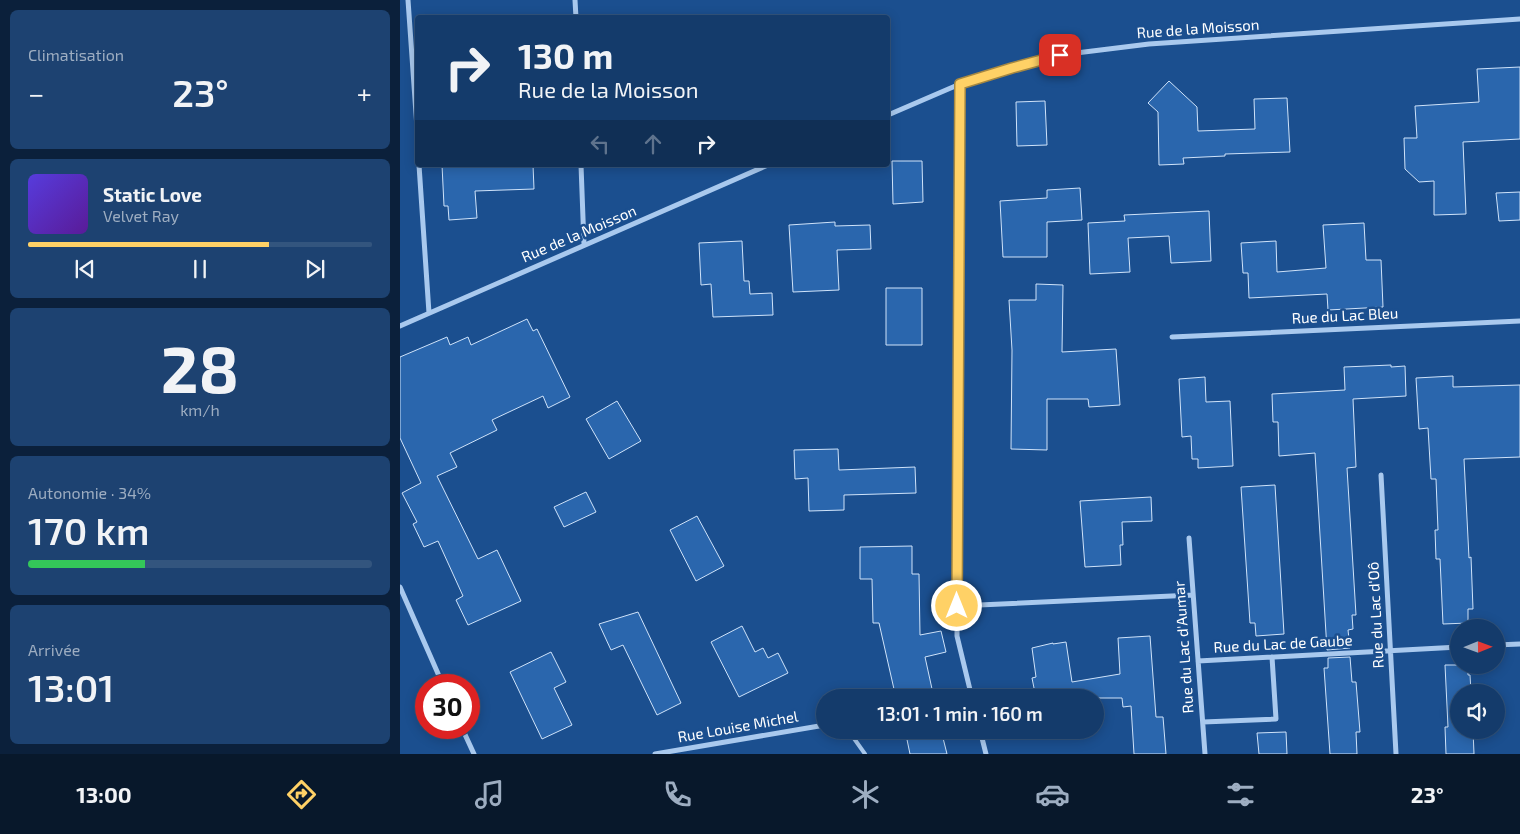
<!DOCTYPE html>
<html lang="fr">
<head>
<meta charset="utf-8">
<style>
  :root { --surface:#143b6b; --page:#1d4271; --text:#f1f3f6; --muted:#9dadc1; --line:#33557e; --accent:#ffd166 }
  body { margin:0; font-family:"Exo 2",sans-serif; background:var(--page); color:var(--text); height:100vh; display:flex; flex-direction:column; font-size:19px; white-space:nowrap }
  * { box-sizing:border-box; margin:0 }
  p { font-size:16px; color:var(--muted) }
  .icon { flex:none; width:28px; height:28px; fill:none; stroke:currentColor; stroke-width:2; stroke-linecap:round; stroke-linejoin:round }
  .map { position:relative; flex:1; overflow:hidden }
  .sheet { display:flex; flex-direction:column; gap:10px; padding:10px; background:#0b203b; width:400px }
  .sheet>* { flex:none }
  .hud { position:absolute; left:15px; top:15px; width:475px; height:152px; border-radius:5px; box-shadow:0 2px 12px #0003,0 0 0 1px var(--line); background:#143b6b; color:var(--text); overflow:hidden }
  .needle { width:32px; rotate:89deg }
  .buttons { position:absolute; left:1050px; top:619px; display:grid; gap:10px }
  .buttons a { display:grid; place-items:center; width:55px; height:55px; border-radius:50%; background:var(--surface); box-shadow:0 2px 12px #0003,0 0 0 1px var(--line); font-size:25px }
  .speed { position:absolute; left:15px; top:674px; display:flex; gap:10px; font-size:25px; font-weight:700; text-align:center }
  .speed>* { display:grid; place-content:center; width:65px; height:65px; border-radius:50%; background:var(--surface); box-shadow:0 2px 12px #0003,0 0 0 1px var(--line); line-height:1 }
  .speed .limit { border:8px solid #d22; background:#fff; color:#111 }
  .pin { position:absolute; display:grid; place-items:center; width:42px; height:42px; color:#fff; margin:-21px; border-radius:10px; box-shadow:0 2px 8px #0006 }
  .me { position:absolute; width:55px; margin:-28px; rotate:0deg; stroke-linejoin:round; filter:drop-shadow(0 0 4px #0008) }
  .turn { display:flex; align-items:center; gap:18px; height:105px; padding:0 20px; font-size:22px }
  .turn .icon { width:65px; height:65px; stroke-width:2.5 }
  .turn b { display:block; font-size:35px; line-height:42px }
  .lanes { display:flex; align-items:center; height:48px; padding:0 20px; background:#0003; justify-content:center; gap:25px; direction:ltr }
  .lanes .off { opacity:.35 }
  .big { font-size:38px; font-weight:600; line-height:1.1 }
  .sheet .tile { flex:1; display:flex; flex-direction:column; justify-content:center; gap:8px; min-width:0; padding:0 18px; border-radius:8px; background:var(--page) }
  .sheet .dial { align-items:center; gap:0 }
  .dial b { font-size:65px; line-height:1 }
  .song { display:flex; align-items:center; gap:15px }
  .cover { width:60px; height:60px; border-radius:8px; background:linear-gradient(135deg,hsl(250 70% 55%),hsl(270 70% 35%)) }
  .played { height:5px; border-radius:2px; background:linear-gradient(90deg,var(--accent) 70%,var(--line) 70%) }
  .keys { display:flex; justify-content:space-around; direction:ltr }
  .heat { display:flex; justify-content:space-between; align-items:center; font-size:28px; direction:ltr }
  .charge { height:8px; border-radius:4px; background:linear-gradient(90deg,#34c759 34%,var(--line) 0) }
  .trip { position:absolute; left:416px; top:689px; width:288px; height:50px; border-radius:25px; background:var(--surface); box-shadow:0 2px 12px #0003,0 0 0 1px var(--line); font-weight:600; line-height:50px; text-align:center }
  .dock { display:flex; height:80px; justify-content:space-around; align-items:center; background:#08182b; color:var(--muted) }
  .dock .icon { width:35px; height:35px }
  .dock .active { color:var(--accent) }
  .dock b { font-size:22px; color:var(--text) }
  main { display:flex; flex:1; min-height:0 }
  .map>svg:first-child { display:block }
  .building { fill:#2a66ad; stroke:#cfe3fa }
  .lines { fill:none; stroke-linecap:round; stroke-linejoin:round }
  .lane { stroke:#a9c9ee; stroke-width:4 }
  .street { stroke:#a9c9ee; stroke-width:5 }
  .route-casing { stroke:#a68842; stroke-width:12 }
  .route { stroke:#ffd166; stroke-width:9 }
  .labels { text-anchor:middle; stroke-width:5; stroke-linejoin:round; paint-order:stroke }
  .street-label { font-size:15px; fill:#fff; stroke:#1b4f8f }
</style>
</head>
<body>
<main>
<section class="sheet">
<div class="tile"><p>Climatisation</p>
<div class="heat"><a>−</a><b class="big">23°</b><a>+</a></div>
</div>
<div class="tile">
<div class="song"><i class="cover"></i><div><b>Static Love</b><p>Velvet Ray</p></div></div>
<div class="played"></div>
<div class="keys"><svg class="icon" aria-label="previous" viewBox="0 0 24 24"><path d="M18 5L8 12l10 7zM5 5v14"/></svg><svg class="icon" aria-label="pause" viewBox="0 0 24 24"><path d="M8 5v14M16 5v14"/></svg><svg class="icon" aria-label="next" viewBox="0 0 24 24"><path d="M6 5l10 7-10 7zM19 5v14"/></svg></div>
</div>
<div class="tile dial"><b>28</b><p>km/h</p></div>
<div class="tile"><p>Autonomie · 34%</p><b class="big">170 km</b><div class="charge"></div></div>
<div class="tile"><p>Arrivée</p><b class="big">13:01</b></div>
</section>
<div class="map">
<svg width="1120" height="754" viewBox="0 0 1120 754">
  <rect width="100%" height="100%" fill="#1b4f8f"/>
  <!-- building -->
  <path class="building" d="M 1120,67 L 1120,139 L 1063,142 L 1066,214 L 1034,215 L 1034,181 L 1019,182 L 1005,169 L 1004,138 L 1017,138 L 1015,106 L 1079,102 L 1077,69 Z
    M 769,81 L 797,107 L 798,131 L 855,129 L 854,99 L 887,98 L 890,152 L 825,154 L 825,156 L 783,158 L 784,164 L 759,165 L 758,112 L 748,103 Z
    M 645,101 L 647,145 L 617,146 L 616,102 Z
    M 492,161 L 522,161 L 523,202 L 493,204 Z
    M 42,165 L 133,165 L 134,189 L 75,191 L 77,218 L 49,220 L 48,206 L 44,206 Z
    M 680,188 L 682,220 L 647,222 L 647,257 L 603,257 L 600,201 L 647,198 L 647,190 Z
    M 1120,192 L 1120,220 L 1099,221 L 1096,193 Z
    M 809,211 L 811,261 L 771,263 L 769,236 L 728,238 L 730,272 L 690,274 L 688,223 L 725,221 L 724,215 Z
    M 435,222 L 435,226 L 470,225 L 471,249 L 437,250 L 439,290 L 393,292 L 389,225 Z
    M 964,223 L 966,260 L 981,260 L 983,307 L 928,310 L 927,294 L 849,298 L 848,273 L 843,273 L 841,243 L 876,241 L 877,272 L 926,268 L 923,225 Z
    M 342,241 L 344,281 L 349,281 L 350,294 L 372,293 L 373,315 L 313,317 L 311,284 L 301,285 L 299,243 Z
    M 636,284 L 663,285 L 662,352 L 716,349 L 720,405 L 689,407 L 688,399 L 647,399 L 647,450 L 611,449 L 612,350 L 609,300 L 636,300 Z
    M 486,288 L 522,288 L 522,345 L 486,345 Z
    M 127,319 L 133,331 L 137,329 L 170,397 L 148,408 L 143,396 L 92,420 L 97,430 L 50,453 L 57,467 L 37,476 L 78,559 L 97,550 L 121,601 L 68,625 L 56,600 L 63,596 L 38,541 L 24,547 L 13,524 L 17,522 L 2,493 L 21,483 L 0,438 L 0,357 L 47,337 L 50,345 L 68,337 L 71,345 Z
    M 991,365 L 991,367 L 1005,366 L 1006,396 L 953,399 L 956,467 L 947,468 L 956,615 L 952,615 L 953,629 L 948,630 L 950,648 L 927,650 L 915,453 L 879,456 L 878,422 L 873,422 L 872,394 L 945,390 L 944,367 Z
    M 1053,376 L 1053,387 L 1120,385 L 1120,457 L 1064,459 L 1069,558 L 1071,557 L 1073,609 L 1068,609 L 1068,623 L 1043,624 L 1040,559 L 1036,559 L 1035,530 L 1038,530 L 1036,479 L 1031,479 L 1028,428 L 1019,429 L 1016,378 Z
    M 805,377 L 806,402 L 830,401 L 833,466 L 798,468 L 798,459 L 792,459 L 791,436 L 782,437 L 779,379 Z
    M 217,401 L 241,441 L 209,459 L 186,419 Z
    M 438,449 L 439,470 L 515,467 L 516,493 L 444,495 L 444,510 L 409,511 L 408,478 L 395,479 L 394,450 Z
    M 875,485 L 884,634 L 856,636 L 855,623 L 850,623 L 841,487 Z
    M 186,492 L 196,512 L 164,527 L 154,507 Z
    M 751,497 L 752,521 L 722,522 L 723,545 L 720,545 L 721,565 L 685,567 L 680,501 Z
    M 297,516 L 324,566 L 296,581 L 270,530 Z
    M 512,546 L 512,574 L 519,574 L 520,635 L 541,631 L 546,652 L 525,657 L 534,698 L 496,698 L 479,623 L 473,623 L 472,579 L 460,579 L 460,547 Z
    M 238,612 L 281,703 L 257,715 L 223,645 L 211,650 L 199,624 Z
    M 342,626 L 355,652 L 363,648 L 368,658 L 378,653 L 388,673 L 339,697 L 311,642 Z
    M 750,636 L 756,717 L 763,717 L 766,754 L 734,754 L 731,706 L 723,707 L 722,698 L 636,698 L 632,678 L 636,677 L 632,648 L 653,643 L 653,644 L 666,642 L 672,682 L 720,674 L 718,638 Z
    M 151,652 L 166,682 L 154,688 L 172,725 L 142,739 L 110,672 Z
    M 950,657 L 952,682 L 956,682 L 960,732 L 956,732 L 957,754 L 930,754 L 924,668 L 928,668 L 928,658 Z
    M 1045,665 L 1068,665 L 1068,675 L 1070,675 L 1071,692 L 1059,692 L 1059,730 L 1073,730 L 1074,754 L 1046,754 L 1045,727 L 1048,727 Z
    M 505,730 L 541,730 L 547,754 L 510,754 Z
    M 886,732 L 887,754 L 859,754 L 857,733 Z"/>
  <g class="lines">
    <!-- lane -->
    <path class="lane" d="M 448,730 L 465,754"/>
    <!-- street -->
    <path class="street" d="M 8,0 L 18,142
      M 175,0 L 176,18
      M 560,84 L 557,636 L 572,698
      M 488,115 L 560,84 L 612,68 L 660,55 L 749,44 L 1120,19
      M 19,165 L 29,313
      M 181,165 L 184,245
      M 0,326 L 368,165
      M 772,337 L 1120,321
      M 981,475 L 996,754
      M 789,538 L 805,754
      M 0,587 L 43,685
      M 557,606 L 793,595
      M 1096,645 L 1120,644
      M 798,661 L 1059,647
      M 803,722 L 876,719 L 872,657
      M 62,728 L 74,754
      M 580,730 L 586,754
      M 255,754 L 425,725"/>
  </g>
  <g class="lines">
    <defs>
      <path id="route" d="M 557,606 L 560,84 L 612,68 L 660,55"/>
    </defs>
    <!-- route casing -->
    <use href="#route" class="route-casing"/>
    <!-- route -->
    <use href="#route" class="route"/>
  </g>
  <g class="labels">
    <!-- street labels -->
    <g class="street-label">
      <text transform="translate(798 29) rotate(-4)" y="5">Rue de la Moisson</text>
      <text transform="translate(179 234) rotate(-23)" y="5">Rue de la Moisson</text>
      <text transform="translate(945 316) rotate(-3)" y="5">Rue du Lac Bleu</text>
      <text transform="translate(976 615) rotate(-93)" y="5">Rue du Lac d'Oô</text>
      <text transform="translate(883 644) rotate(-3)" y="5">Rue du Lac de Gaube</text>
      <text transform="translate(784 647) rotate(-94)" y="5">Rue du Lac d'Aumar</text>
      <text transform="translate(338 727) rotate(-10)" y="5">Rue Louise Michel</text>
    </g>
  </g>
</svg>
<div class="buttons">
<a><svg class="needle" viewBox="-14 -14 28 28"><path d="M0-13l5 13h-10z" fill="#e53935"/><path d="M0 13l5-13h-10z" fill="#9dadc1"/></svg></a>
<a><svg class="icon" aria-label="sound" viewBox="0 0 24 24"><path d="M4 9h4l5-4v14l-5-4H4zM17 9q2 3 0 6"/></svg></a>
</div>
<div class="speed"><div class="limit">30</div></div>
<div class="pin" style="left:660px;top:55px;background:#d93025"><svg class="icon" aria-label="arrive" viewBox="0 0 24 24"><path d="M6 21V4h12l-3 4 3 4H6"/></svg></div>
<svg class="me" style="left:557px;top:606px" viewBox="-20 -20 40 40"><circle r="17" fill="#ffd166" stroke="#fff" stroke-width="3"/><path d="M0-11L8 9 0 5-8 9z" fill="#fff"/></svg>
<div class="trip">13:01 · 1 min · 160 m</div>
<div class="hud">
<div class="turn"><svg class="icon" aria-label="right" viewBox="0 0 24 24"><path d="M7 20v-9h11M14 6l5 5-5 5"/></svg><div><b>130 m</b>Rue de la Moisson</div></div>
<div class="lanes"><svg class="icon off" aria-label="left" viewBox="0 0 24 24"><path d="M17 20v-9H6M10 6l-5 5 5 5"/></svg><svg class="icon off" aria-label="ahead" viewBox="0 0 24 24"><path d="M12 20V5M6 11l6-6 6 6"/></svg><svg class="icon" aria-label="right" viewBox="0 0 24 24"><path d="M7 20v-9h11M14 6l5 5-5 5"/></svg></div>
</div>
</div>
</main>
<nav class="dock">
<b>13:00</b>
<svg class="icon active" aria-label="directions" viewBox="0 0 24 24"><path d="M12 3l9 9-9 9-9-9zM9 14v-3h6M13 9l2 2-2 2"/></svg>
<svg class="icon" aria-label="music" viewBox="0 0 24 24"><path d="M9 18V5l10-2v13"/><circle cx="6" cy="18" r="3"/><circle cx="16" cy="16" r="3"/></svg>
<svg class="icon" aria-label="phone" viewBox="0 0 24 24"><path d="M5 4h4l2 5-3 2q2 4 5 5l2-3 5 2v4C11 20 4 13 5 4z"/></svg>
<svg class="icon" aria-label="climate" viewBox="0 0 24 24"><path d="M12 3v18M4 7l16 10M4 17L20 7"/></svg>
<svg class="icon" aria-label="car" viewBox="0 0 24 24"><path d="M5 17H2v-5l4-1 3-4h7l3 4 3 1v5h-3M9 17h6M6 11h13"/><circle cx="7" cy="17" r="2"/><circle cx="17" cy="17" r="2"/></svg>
<svg class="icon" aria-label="filters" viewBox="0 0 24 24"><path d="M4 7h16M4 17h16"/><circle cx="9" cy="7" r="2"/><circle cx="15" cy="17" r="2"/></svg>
<b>23°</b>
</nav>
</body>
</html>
